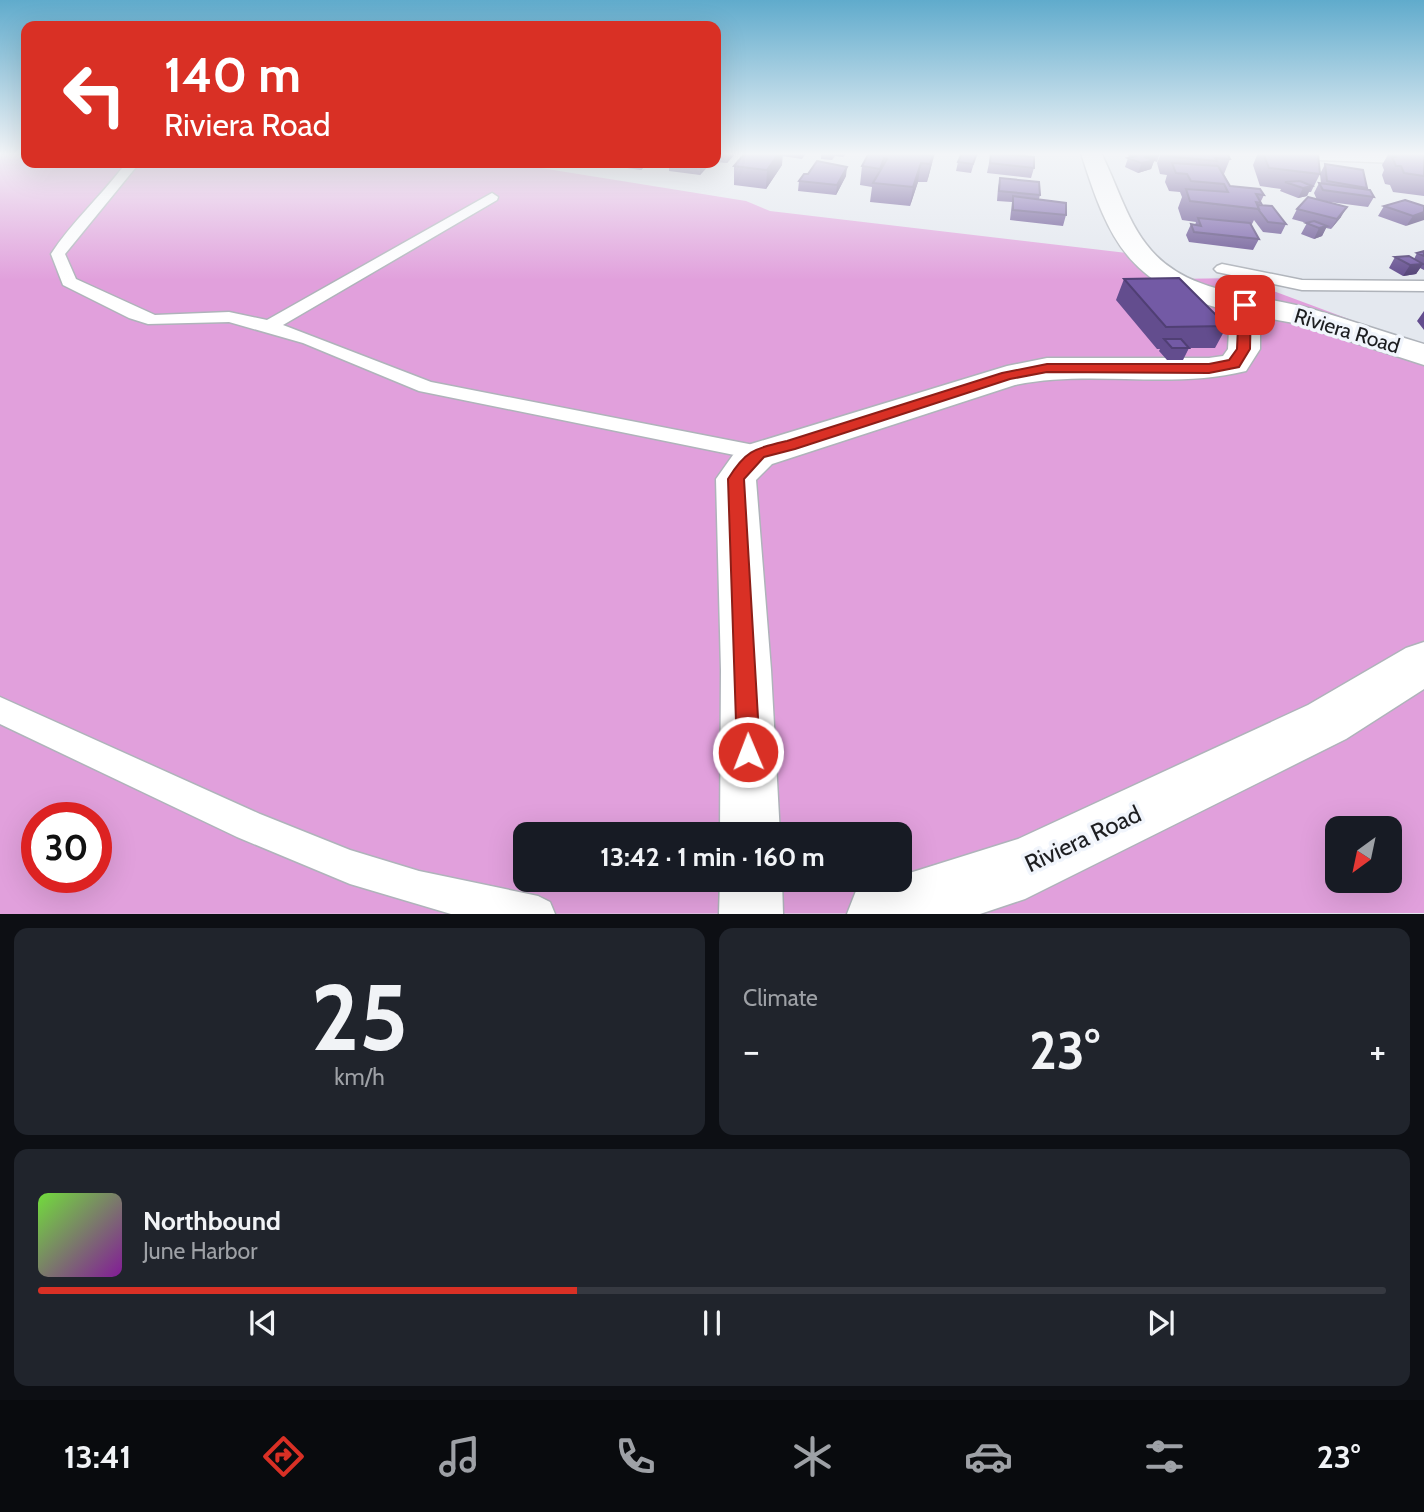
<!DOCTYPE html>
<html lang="en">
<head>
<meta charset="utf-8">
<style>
  :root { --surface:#171b24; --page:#20242c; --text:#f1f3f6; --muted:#9ea1a6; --line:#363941; --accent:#d93025 }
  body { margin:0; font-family:Cabin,sans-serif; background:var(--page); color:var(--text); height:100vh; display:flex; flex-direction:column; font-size:26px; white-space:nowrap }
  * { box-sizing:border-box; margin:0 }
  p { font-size:23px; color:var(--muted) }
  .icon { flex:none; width:38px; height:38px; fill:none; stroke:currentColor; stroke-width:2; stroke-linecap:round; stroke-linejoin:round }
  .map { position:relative; height:914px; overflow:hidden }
  .sheet { display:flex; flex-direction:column; gap:14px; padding:14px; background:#0d0f14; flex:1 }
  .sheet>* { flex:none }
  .hud { position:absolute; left:21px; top:21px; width:700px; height:147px; border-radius:14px; box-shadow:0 7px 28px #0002; background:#d93025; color:#fff; overflow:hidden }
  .needle { width:46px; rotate:213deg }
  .buttons { position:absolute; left:1325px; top:816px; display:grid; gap:14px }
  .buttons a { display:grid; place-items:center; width:77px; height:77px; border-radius:14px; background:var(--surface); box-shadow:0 7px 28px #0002; font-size:35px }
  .speed { position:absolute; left:21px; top:802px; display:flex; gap:14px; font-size:35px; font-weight:700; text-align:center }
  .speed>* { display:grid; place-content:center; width:91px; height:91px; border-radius:50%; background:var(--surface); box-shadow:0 7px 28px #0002; line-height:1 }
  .speed .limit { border:10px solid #d22; background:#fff; color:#111 }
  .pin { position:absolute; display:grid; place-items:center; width:60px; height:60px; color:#fff; margin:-30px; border-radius:14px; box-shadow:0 4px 10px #0006 }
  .me { position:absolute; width:77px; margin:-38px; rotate:359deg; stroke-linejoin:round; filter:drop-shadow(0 0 5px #0008) }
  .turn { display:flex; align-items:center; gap:24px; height:147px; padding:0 28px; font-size:32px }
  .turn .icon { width:91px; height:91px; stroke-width:2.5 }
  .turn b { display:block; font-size:49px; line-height:60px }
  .big { font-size:52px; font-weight:700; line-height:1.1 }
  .sheet .tile { flex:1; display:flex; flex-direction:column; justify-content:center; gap:10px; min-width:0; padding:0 24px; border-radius:14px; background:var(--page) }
  .sheet .dial { align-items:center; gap:0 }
  .dial b { font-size:91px; line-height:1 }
  .song { display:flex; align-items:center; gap:21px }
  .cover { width:84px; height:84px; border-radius:10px; background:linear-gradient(135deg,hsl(100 70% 55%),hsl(290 70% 35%)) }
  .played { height:7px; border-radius:4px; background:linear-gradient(90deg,var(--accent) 40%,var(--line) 40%) }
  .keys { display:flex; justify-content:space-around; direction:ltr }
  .heat { display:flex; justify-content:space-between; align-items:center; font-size:38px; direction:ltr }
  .sheet .tiles { flex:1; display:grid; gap:14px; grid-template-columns:1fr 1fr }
  .tile:last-child { grid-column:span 2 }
  .trip { position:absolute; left:513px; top:822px; width:399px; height:70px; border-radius:14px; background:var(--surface); box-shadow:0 7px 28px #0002; font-weight:700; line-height:70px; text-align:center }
  .menu { display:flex; height:112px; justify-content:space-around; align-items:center; background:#090b0e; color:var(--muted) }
  .menu .icon { width:49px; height:49px }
  .menu .on { color:var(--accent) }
  .menu b { font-size:32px; color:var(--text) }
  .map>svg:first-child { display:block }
  .green { fill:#e1a0dc; fill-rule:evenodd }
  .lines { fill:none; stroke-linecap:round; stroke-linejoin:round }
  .lane-casing { stroke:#afb3ba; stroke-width:3 }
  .street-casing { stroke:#afb3ba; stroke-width:3 }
  .lane { fill:#fff; fill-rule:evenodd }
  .street { fill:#fff; fill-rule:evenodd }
  .wall { fill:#634d8e }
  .shaded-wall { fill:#503f74 }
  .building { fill:#735aa5; stroke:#503f74; stroke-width:2 }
  .route { fill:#d93025; stroke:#8d1f18; stroke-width:2 }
  .labels { text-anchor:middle; stroke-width:7; stroke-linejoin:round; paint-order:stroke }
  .street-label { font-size:21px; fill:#1d1e21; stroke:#f1f5fc }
  .near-street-label { font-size:24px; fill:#1d1e21; stroke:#f1f5fc }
</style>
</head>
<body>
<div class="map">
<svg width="1424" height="914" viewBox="0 0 1424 914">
  <rect width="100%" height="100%" fill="#e4e8ef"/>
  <!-- green -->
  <path class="green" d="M 0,153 L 26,153 L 26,163 L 510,163 L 746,201 L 770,211 L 1144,255 L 1173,279 L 1238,278 L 1424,347 L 1424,913 L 0,914 ZM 37,817 L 96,817 L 96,877 L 37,877 ZM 1337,828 L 1390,828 L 1390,880 L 1337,880 ZM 525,835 L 900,835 L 900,880 L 525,880 Z"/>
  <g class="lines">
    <defs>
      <path id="lane" d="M 120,163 L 133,163 L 136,167 L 65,254 L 76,279 L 155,315 L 229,312 L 267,320 L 492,193 L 498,197 L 497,200 L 283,325 L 431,382 L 759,446 L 766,448 L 769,453 L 766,458 L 759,460 L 419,391 L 303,343 L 229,322 L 148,324 L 129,318 L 63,285 L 51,254 C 71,223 100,197 123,167 Z
        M 1222,264 L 1302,280 L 1424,281 L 1424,291 L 1302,290 L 1217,272 L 1214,269 L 1217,266 Z
        M 0,697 L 260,814 L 350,850 L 419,871 L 538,896 L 550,902 L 555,914 L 451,914 L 350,884 L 237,837 L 0,724 Z"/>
      <path id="street" d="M 1081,153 L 1101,153 C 1116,182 1126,218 1146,244 C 1185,296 1255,293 1312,309 C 1349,320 1387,333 1424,344 L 1424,365 L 1294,323 L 1260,317 L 1260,349 L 1246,371 C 1170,390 1091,369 1015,385 L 772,464 L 756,480 L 771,670 L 780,835 L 720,835 L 721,670 L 716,479 L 733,455 L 751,444 L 1007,366 L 1047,358 L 1209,358 L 1223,356 L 1228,349 L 1230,311 C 1131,286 1110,246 1081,153 Z
        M 1283,153 L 1424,153 L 1424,164 L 1293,159 L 1285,158 Z
        M 1424,642 L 1424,689 L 1346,739 L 1025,899 L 980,914 L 847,914 L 856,891 L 884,880 L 900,880 L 900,876 L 1018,839 L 1308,705 L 1406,648 Z
        M 720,880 L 782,880 L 783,914 L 719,914 Z"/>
    </defs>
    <!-- lane casing -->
    <use href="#lane" class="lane-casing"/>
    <!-- street casing -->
    <use href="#street" class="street-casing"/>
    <!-- lane -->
    <use href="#lane" class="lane"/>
    <!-- street -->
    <use href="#street" class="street"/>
  </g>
  <!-- wall -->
  <path class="wall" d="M 716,153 L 734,155 L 727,163 L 716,162 Z
    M 745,153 L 806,153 L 802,159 L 782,156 L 782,165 L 766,189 L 734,185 L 734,166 Z
    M 814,153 L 847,153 L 843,157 L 835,156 L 832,160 L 821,159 L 821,154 Z
    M 869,153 L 932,163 L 927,182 L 918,182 L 910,206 L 870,202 L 872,187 L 860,185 L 862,166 Z
    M 977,153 L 971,173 L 956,171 L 958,162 Z
    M 991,153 L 1026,153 L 1025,156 L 1034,168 L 1031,178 L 987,173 Z
    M 1127,153 L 1160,153 L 1157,162 L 1154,161 L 1151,169 L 1138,173 L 1125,167 L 1128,158 L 1129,157 Z
    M 1161,153 L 1227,153 L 1230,159 L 1224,174 L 1230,186 L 1264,195 L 1259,205 L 1286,224 L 1281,234 L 1263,232 L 1254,220 L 1251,226 L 1259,239 L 1253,250 L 1189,242 L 1186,235 L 1191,224 L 1195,225 L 1196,222 L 1182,220 L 1178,208 L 1182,197 L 1180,192 L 1169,191 L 1165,182 L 1167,175 L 1160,174 L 1157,163 Z
    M 1258,153 L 1309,153 L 1320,174 L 1311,192 L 1308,192 L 1307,196 L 1298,198 L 1280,191 L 1281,189 L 1260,186 L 1253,165 Z
    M 1389,153 L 1424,153 L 1424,196 L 1393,192 L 1390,185 L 1385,184 L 1382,175 L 1384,170 L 1382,165 Z
    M 612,163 L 648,163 L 641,170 L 613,166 Z
    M 669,163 L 711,163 L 700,175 L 669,171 Z
    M 1325,164 L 1367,188 L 1366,190 L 1374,197 L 1368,207 L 1322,201 L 1341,217 L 1331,229 L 1326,228 L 1322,236 L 1314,239 L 1301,234 L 1307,223 L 1292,219 L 1297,209 L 1317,200 L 1314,193 L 1319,183 L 1321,184 L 1320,174 Z
    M 846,176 L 836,195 L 798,191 L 799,181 Z
    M 1000,178 L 1040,195 L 1039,199 L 1066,215 L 1063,226 L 1010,220 L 1012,202 L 997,201 L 998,188 Z
    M 1384,206 L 1424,206 L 1406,226 L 1378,216 Z
    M 1424,251 L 1424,270 L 1420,268 L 1416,274 L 1403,276 L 1389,268 L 1395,257 L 1414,259 L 1417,253 Z
    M 1124,279 L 1227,326 L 1215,348 L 1189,348 L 1183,360 L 1167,360 L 1159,351 L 1160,349 L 1157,349 L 1116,300 Z
    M 1424,311 L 1424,330 L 1417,321 Z"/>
  <!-- shaded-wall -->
  <path class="shaded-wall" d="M 728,153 L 734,153 L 734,155 L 727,163 Z
    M 779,153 L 783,153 L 782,165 L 766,189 L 767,170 Z
    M 934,153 L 935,153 L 927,182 L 930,164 Z
    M 1156,156 L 1151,169 L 1138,173 L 1144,157 Z
    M 641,163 L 648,163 L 641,170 Z
    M 703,163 L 711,163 L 700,175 L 700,166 Z
    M 921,163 L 918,182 L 910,206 L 913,187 Z
    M 847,167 L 846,176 L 836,195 L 837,185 Z
    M 1312,186 L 1307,196 L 1298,198 L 1303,188 Z
    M 1347,207 L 1341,217 L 1331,229 L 1337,219 Z
    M 1424,212 L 1424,220 L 1406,226 L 1413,216 Z
    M 1327,226 L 1322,236 L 1314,239 L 1319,228 Z
    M 1423,264 L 1416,274 L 1403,276 L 1410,265 Z"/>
  <!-- building -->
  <path class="building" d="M 745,153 L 779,153 L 767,170 L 734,166 Z
    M 869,153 L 904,153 L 933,155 L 930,164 L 921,163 L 913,187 L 873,183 L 887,159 L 884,158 L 880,169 L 862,166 Z
    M 908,153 L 934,153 L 933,155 Z
    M 962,153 L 977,153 L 973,164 L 958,162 Z
    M 991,153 L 1034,157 L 1034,168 L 990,163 Z
    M 1134,153 L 1154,153 L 1156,156 L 1144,157 L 1155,160 L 1141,163 L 1128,158 L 1136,156 Z
    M 1166,153 L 1227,153 L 1230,159 L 1215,158 L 1217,161 L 1167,156 Z
    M 1263,153 L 1309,153 L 1318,154 L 1320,174 L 1269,168 Z
    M 1394,153 L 1424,153 L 1424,176 L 1404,173 L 1401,166 L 1396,166 L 1392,157 L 1396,157 Z
    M 817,161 L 847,167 L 837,185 L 799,181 L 804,174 L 808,174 Z
    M 677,163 L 703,163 L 700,166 Z
    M 1172,163 L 1218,166 L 1230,186 L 1260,189 L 1264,195 L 1256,194 L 1261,203 L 1256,202 L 1259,209 L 1190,201 L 1186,189 L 1228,192 L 1224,184 L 1191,181 L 1187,174 L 1176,173 Z
    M 1325,164 L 1363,170 L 1367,188 L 1327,181 Z
    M 1000,178 L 1039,182 L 1040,195 L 999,191 Z
    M 1300,181 L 1312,186 L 1303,188 L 1285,182 Z
    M 1319,183 L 1370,190 L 1374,197 L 1323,190 Z
    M 1013,196 L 1066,203 L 1066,215 L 1013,210 Z
    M 1308,197 L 1347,207 L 1337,219 L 1297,209 Z
    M 1405,200 L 1424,206 L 1424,212 L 1413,216 L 1384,206 Z
    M 1259,205 L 1272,206 L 1286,224 L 1268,222 L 1258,209 L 1259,209 L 1258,207 Z
    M 1198,218 L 1250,223 L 1259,239 L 1194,232 L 1191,224 L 1201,226 Z
    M 1314,221 L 1327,226 L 1319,228 L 1306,223 Z
    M 1424,251 L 1424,256 L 1417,253 Z
    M 1409,256 L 1423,264 L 1410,265 L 1395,257 Z
    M 1179,278 L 1227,326 L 1166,327 L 1124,279 Z
    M 1164,339 L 1181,339 L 1189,348 L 1172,348 Z"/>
  <!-- sky -->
  <linearGradient id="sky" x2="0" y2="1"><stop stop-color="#60abcc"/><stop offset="0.55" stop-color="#f3f5f8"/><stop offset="1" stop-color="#f3f5f8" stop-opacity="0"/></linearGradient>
  <rect width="1424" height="280" fill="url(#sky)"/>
  <!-- route -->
  <path class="route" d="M 1245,301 L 1251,305 L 1250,349 L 1239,367 L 1209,373 L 1047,372 L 1010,379 L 795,449 L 764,457 L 744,479 L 760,752 L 756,760 L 748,763 L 740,760 L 737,752 L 728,479 C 746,450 754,449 787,441 L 1002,373 L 1047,364 L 1209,364 L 1229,360 L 1237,349 L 1239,305 Z"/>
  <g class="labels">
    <!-- street labels -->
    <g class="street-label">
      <text transform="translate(1347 331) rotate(17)" y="7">Riviera Road</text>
    </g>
    <!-- near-street labels -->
    <g class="near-street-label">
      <text transform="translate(1083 839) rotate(-25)" y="8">Riviera Road</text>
    </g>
  </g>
</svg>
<div class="buttons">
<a><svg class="needle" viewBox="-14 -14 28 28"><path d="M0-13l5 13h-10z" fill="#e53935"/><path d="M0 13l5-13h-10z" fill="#9ea1a6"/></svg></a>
</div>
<div class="speed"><div class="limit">30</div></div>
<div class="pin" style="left:1245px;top:305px;background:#d93025"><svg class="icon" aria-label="arrive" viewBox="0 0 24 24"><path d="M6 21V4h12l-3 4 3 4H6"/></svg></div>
<svg class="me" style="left:748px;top:752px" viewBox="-20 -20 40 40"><circle r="17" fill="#d93025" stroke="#fff" stroke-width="3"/><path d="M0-11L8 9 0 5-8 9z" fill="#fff"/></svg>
<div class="trip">13:42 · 1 min · 160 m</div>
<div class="hud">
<div class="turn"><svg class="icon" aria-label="left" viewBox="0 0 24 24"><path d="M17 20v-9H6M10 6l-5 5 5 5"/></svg><div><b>140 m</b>Riviera Road</div></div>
</div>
</div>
<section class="sheet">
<div class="tiles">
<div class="tile dial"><b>25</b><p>km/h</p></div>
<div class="tile"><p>Climate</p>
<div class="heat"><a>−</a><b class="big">23°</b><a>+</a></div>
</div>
<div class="tile">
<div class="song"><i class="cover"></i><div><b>Northbound</b><p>June Harbor</p></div></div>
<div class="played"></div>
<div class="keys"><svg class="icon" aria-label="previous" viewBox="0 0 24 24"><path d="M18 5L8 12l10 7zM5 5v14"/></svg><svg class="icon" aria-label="pause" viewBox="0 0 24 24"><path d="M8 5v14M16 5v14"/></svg><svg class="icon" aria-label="next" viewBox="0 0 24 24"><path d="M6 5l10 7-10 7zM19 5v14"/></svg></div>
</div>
</div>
</section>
<nav class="menu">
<b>13:41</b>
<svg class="icon on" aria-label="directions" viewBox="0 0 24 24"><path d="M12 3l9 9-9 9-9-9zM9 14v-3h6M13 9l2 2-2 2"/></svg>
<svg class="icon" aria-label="music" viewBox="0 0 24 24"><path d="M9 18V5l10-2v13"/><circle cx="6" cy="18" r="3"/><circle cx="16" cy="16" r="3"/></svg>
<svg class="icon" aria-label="phone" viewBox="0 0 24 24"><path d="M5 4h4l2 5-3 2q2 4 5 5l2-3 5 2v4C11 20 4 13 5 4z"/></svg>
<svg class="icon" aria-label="climate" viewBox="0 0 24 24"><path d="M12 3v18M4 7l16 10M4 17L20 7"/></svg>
<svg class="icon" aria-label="car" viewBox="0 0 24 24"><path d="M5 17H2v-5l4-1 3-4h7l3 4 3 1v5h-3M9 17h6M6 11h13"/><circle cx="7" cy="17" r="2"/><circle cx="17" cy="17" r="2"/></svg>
<svg class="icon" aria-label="filters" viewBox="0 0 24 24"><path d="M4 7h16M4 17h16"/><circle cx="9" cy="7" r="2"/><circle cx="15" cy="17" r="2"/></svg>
<b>23°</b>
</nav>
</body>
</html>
